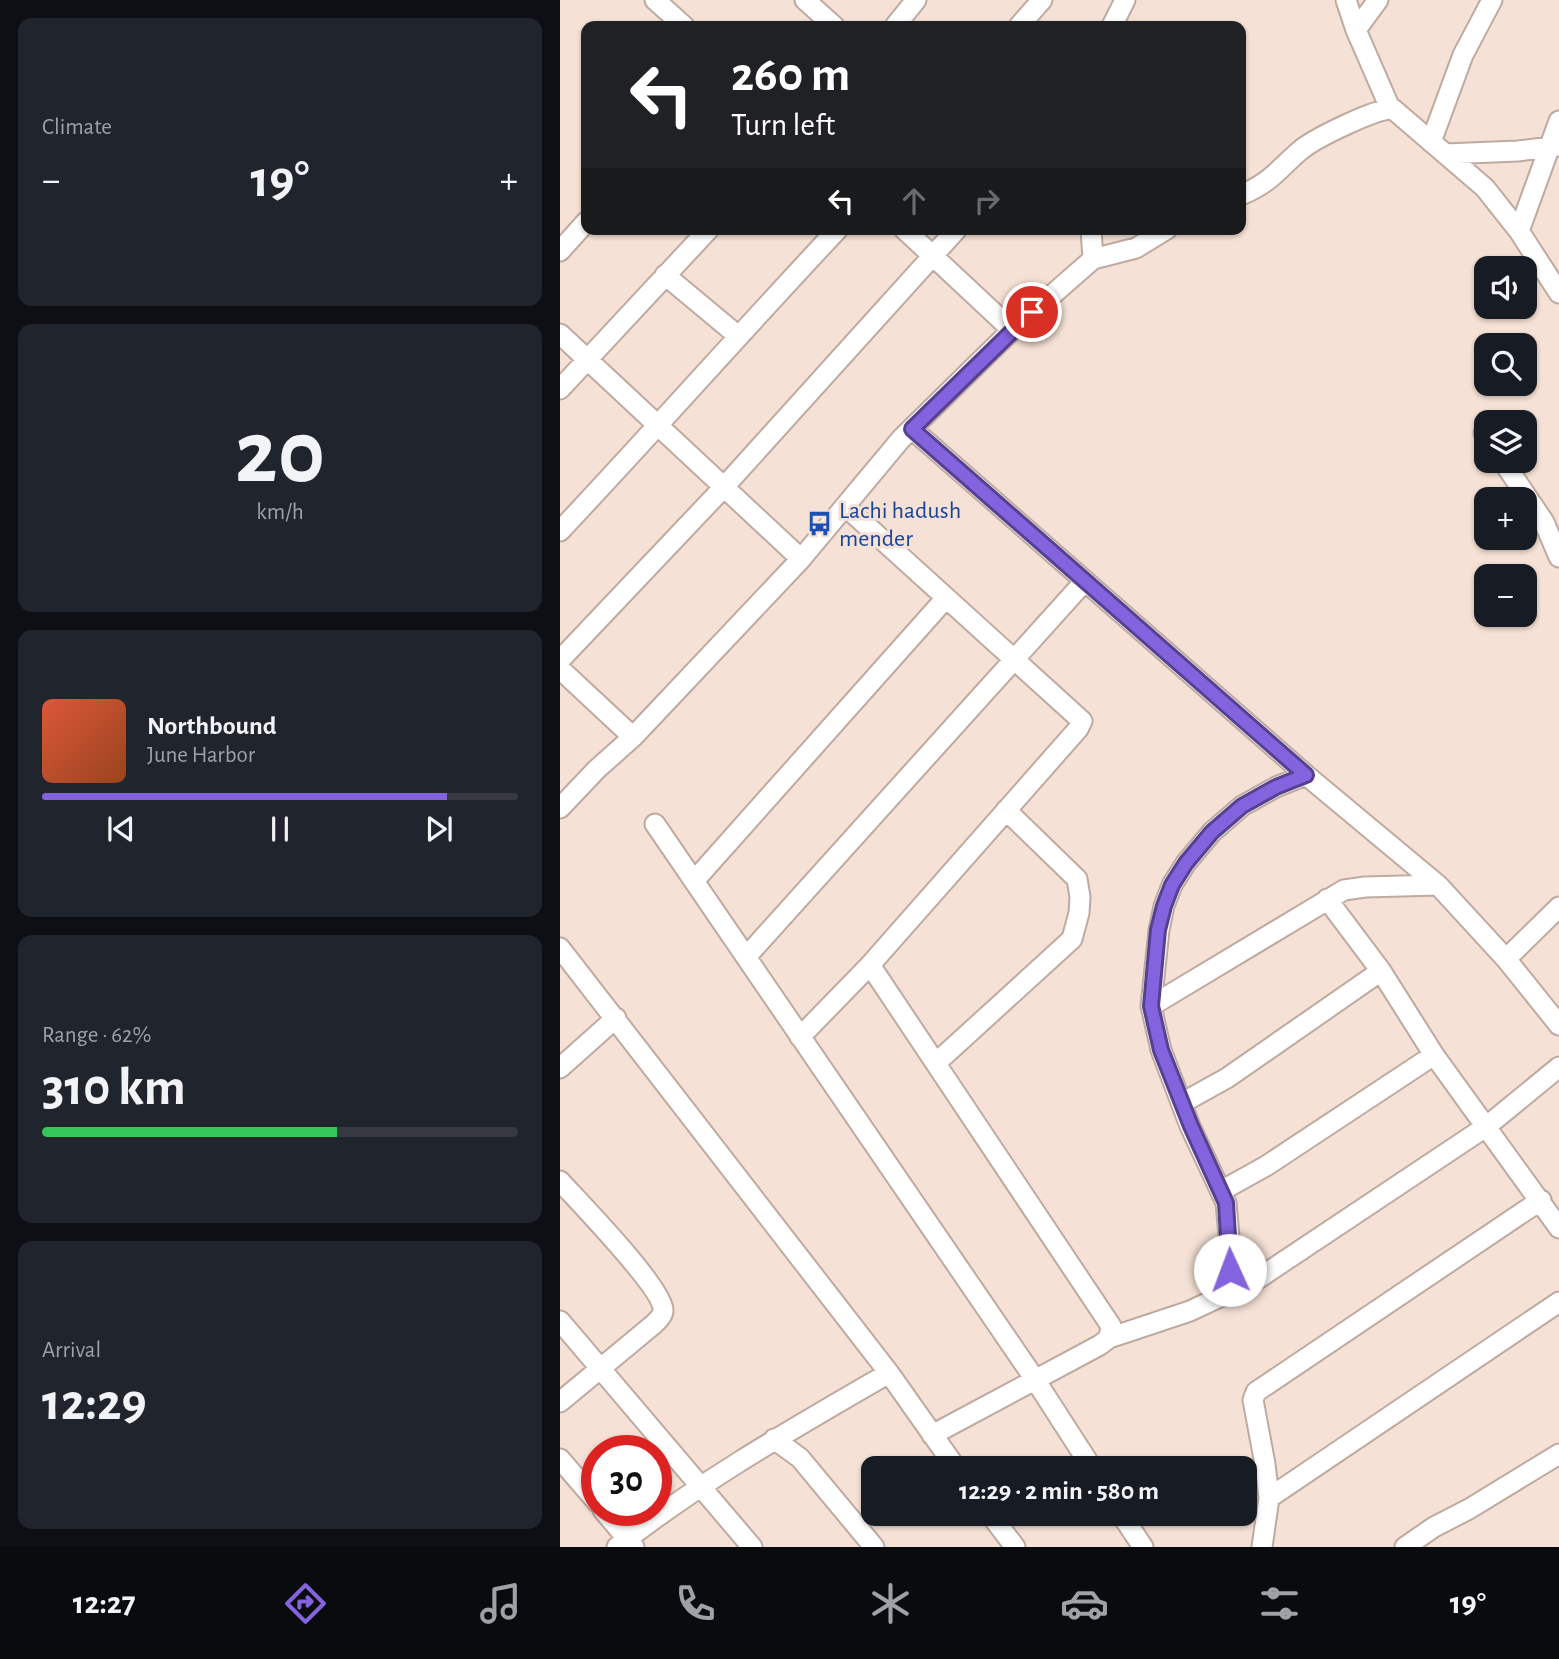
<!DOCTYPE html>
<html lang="en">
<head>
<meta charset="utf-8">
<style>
  :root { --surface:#171b24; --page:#20242c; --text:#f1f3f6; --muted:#9ea1a6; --line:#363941; --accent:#8463de }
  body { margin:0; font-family:"Alegreya Sans",sans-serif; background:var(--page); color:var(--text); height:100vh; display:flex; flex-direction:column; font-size:26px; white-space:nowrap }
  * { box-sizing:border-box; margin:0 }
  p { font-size:23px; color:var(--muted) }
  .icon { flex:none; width:38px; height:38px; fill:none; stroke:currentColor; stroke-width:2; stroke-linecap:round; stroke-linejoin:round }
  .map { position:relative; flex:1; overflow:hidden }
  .drawer { display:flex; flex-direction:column; gap:18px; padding:18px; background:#0d0f14; width:560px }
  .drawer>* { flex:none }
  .top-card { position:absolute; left:21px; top:21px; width:665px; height:214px; border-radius:14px; box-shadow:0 2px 5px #0004; background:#202124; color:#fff; overflow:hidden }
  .tools { position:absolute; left:914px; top:256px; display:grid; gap:14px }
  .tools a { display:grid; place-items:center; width:63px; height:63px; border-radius:14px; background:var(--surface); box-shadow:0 2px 5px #0004; font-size:35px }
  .speed { position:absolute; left:21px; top:1435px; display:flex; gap:14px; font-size:35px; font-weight:700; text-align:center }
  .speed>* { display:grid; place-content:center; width:91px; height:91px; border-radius:50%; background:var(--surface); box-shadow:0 2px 5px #0004; line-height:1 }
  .speed .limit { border:10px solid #d22; background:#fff; color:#111 }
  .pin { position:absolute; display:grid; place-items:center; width:60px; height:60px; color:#fff; margin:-30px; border:4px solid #fff; border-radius:50%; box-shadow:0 2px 7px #0007 }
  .me { position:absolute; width:77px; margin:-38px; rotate:358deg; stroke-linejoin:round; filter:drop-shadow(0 0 5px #0008) }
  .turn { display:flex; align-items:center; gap:24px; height:147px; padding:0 35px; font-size:32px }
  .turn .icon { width:91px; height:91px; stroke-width:2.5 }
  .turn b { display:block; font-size:49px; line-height:60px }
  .lanes { display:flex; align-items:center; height:66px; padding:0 35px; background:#0003; justify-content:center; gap:35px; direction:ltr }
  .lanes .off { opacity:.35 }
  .big { font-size:52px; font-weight:700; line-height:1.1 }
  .drawer .card { flex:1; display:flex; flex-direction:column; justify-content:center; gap:10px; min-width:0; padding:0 24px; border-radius:14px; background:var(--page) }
  .drawer .dial { align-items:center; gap:0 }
  .dial b { font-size:91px; line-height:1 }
  .song { display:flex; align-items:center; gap:21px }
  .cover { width:84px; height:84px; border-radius:10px; background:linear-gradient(135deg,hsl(10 70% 55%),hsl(20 70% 35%)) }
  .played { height:7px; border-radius:4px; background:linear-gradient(90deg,var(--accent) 85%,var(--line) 85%) }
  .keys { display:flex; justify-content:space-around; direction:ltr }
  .heat { display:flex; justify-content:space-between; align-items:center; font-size:38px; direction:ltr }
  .charge { height:10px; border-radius:5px; background:linear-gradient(90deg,#34c759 62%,var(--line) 0) }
  .trip { position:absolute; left:301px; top:1456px; width:396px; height:70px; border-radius:14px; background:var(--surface); box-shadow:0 2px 5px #0004; font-weight:700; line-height:70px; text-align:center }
  .dock { display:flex; height:112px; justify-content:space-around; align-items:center; background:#090b0e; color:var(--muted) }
  .dock .icon { width:49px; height:49px }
  .dock .on { color:var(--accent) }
  .dock b { font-size:32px; color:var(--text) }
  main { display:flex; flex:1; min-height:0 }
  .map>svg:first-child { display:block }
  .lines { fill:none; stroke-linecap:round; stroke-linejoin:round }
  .minor-casing { stroke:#beaaa0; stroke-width:23 }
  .minor { stroke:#fff; stroke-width:19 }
  .route-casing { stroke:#564090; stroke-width:18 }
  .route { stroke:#8463de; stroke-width:12 }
  .labels { text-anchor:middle; stroke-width:6; stroke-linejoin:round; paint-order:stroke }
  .transit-label { font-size:24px; fill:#164399; stroke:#f5e1d5; text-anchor:start }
</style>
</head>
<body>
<main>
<section class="drawer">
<div class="card"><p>Climate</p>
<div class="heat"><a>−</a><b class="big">19°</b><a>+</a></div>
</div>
<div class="card dial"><b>20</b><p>km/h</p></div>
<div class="card">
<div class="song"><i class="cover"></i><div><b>Northbound</b><p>June Harbor</p></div></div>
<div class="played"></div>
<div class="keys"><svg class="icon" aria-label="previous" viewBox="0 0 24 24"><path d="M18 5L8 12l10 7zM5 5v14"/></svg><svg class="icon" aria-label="pause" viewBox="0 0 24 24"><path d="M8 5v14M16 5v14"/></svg><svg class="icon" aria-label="next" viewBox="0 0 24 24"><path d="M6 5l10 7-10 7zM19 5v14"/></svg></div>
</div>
<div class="card"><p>Range · 62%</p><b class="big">310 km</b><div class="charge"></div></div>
<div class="card"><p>Arrival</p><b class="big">12:29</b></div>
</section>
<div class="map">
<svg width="999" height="1547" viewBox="0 0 999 1547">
  <rect width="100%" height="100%" fill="#f5e1d5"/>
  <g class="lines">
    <defs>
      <path id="minor" d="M 95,0 L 124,26
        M 245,0 L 274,26
        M 786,0 L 796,30 L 830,108
        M 335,26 L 356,0
        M 459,26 L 482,0
        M 552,26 L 565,0
        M 796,30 L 818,0
        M 871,142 L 903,55 L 932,0
        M 885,154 L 958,151 L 999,146
        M 681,195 C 712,182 718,169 742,149 C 756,138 816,108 833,109 L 925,188 L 959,231 L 999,293
        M 344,229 L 452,330
        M 531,229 L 533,259
        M 959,231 L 999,121
        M 0,251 L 26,222
        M 105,275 L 177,335
        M 0,334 L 241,559
        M 0,389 L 149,229
        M 352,429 L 746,775 L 878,885 L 946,959 L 999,1025
        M 924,433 L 926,436
        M 942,460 L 984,522 L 999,557
        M 0,531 C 94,431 184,329 278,229
        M 0,660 L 164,487 L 397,229
        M 0,669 L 73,737
        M 0,808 L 37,769 L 73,737 L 241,559 L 341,439 L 452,330 L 533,259 L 576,248 L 607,229
        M 95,824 L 474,1378 L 532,1468
        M 134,881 L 386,598
        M 767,899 L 821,971 L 874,1055 L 999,1228
        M 0,948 L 329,1373 L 396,1468
        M 186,957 L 524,582
        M 946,959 L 999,907
        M 310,965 L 551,1326 L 549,1338 L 540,1345 L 372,1435
        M 591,1006 L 784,890 L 805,887 L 878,885
        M 240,1037 L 310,965 L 518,729 L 522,721 L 285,506
        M 376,1063 L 512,939 L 519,913 L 520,897 L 517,879 L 446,810
        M 0,1068 L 56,1018
        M 622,1103 L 667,1078 L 821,971
        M 0,1181 C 19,1202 103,1288 103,1310 C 103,1316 98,1320 94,1324 L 0,1402
        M 661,1191 L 706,1166 L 874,1055
        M 670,1293 L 670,1247 L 666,1203 L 630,1126 L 601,1050 L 591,1006 L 599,930 L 604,906 L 612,885 L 626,863 L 652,832 L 682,806 L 716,787 L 746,775
        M 0,1321 L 192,1547
        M 549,1338 L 630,1311 L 696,1280 L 927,1126 L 999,1067
        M 214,1439 L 240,1458 L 314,1547
        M 0,1459 L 37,1502
        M 709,1498 L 999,1302
        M 43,1510 L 74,1547
        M 430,1514 L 455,1547
        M 561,1514 L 583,1547
        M 57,1547 C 142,1480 236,1427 329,1373
        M 702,1547 L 709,1498 L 705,1464 L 693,1400 L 696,1392 L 981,1200
        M 845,1547 L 874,1527 L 909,1509 L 999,1454"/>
    </defs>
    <!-- minor casing -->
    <use href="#minor" class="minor-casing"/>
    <!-- minor -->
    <use href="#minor" class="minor"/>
  </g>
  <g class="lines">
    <defs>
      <path id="route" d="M 472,312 L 352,429 L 746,775 L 716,787 L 682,806 L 652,832 L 626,863 L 612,885 L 604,906 L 598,930 L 591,1006 L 601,1050 L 631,1126 L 666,1203 L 670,1270"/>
    </defs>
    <!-- route casing -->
    <use href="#route" class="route-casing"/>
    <!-- route -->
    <use href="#route" class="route"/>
  </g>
  <!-- icons -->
  <defs>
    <symbol id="bus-bare" viewBox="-9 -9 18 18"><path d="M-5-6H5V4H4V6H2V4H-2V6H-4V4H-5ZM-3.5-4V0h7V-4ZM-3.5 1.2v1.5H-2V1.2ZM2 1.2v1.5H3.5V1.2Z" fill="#1a4fb4" stroke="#f5e1d5" stroke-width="2.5" paint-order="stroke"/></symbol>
  </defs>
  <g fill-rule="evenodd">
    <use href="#bus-bare" x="242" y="506" width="35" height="35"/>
  </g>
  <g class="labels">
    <!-- transit labels -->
    <g class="transit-label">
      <text x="279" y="518">Lachi hadush<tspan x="279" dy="28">mender</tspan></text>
    </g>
  </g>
</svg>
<div class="tools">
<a><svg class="icon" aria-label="sound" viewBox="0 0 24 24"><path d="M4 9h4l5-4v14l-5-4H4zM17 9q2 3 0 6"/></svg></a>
<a><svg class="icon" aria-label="search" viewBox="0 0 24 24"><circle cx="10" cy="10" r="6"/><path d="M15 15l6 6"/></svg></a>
<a><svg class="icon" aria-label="layers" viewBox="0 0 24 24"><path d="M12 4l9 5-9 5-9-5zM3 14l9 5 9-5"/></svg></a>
<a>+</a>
<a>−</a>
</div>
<div class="speed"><div class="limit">30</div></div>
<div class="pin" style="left:472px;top:312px;background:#d93025"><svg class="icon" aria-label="arrive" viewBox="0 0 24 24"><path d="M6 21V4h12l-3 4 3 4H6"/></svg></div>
<svg class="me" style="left:670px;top:1270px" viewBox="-20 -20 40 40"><circle r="19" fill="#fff"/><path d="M0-13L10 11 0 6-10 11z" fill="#8463de"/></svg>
<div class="trip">12:29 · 2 min · 580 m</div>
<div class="top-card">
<div class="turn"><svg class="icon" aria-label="left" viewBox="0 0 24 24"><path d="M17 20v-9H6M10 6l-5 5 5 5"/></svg><div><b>260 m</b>Turn left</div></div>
<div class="lanes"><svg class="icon" aria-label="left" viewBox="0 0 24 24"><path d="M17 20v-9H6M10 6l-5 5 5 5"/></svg><svg class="icon off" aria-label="ahead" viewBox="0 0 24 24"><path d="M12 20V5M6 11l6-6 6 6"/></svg><svg class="icon off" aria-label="right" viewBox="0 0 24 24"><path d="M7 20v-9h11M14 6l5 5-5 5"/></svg></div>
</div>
</div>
</main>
<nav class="dock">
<b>12:27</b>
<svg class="icon on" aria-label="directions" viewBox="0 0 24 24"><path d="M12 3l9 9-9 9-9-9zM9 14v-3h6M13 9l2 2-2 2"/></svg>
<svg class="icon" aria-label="music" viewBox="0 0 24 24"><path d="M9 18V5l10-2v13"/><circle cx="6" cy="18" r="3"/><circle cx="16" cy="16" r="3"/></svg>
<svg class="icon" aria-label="phone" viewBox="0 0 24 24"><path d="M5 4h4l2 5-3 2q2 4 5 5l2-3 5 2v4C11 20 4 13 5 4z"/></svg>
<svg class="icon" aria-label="climate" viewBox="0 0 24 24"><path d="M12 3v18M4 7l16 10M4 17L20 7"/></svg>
<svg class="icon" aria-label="car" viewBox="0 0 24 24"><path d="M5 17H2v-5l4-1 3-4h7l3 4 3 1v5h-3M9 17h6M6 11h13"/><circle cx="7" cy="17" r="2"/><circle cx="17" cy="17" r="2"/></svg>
<svg class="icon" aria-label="filters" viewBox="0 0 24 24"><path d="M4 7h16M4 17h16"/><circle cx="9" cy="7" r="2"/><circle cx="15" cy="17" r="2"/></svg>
<b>19°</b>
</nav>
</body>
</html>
